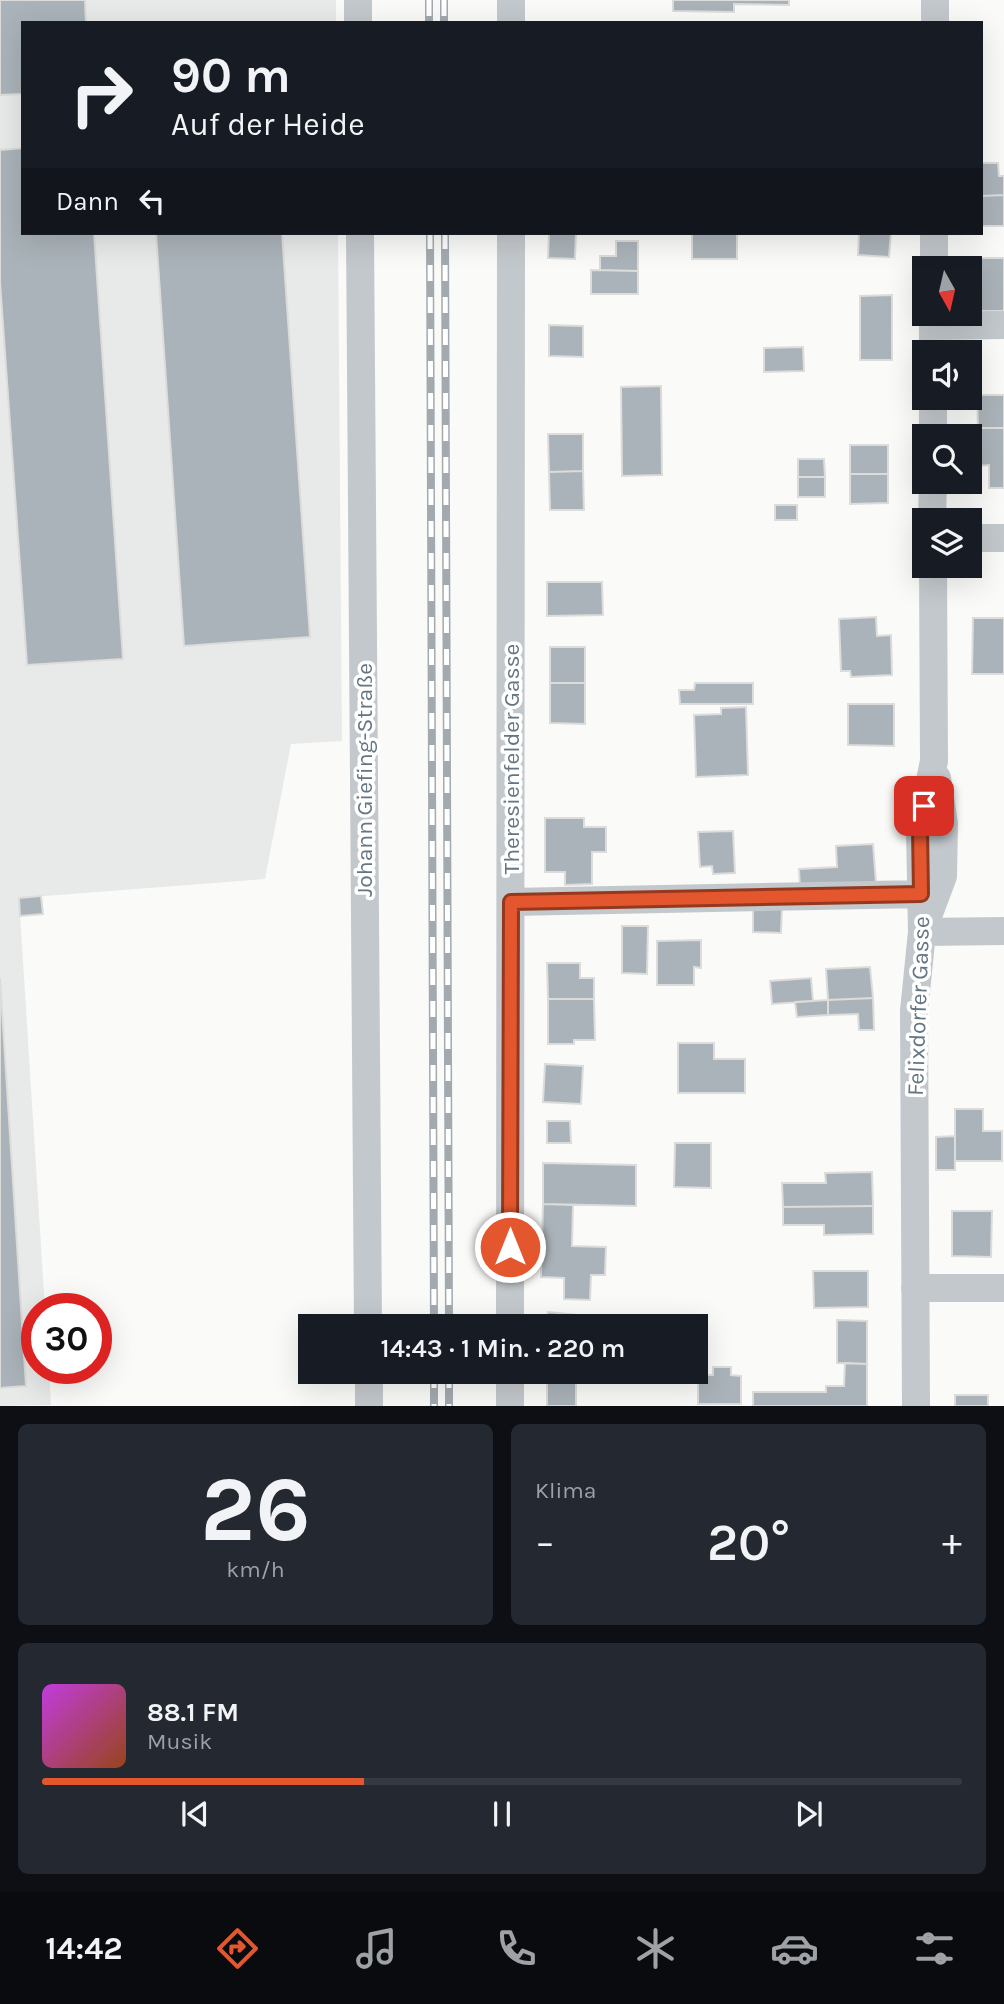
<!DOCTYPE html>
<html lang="de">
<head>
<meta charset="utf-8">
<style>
  :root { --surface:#171b24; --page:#242831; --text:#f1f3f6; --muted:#9ea1a6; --line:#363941; --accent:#e4572e }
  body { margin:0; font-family:Karla,sans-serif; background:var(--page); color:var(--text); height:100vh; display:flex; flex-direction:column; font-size:26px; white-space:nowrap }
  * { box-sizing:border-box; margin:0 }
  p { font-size:23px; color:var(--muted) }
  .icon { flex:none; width:38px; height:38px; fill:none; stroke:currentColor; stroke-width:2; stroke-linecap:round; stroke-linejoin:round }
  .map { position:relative; height:1406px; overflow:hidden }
  .drawer { display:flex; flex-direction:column; gap:18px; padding:18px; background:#0d0f14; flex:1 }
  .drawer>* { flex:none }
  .hud { position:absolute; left:21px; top:21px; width:962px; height:214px; border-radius:0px; box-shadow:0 7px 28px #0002; background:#171b24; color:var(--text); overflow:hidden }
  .needle { width:46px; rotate:172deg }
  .buttons { position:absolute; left:912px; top:256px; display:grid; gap:14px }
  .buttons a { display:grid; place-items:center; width:70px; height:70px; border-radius:0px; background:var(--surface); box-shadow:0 7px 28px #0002; font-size:35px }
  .speed { position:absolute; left:21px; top:1293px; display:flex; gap:14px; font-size:35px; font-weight:700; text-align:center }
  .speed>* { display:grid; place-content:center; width:91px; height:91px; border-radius:50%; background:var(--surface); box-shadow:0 7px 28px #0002; line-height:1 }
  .speed .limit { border:10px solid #d22; background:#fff; color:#111 }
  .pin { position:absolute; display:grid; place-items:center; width:60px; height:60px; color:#fff; margin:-30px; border-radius:14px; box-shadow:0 4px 10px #0006 }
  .me { position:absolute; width:77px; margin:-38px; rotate:0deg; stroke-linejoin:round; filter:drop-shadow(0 0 5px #0008) }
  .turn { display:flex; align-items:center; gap:24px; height:147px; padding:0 35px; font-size:32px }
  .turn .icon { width:91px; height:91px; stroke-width:2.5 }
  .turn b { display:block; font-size:49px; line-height:60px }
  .then { display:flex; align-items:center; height:66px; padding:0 35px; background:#0003; gap:14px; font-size:26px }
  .big { font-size:52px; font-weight:600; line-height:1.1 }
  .drawer .widget { flex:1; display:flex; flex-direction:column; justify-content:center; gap:10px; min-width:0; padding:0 24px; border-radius:10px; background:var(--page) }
  .drawer .dial { align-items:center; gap:0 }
  .dial b { font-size:91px; line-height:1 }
  .song { display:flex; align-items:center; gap:21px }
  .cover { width:84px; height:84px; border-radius:10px; background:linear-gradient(135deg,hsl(290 70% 55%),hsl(20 70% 35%)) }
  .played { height:7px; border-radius:4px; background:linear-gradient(90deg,var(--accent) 35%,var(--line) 35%) }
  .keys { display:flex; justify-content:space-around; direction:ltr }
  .heat { display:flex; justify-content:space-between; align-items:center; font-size:38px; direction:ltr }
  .drawer .tiles { flex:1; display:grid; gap:18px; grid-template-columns:1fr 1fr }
  .widget:last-child { grid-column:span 2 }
  .trip { position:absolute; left:298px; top:1314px; width:410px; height:70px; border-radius:0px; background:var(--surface); box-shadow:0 7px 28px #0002; font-weight:600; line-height:70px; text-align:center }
  .menu { display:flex; height:112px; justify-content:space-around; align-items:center; background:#090b0e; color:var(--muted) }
  .menu .icon { width:49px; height:49px }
  .menu .selected { color:var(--accent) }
  .menu b { font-size:32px; color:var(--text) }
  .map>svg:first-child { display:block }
  .built { fill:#e8e9e9 }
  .building { fill:#aab3b9; stroke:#dcdcda; stroke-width:2 }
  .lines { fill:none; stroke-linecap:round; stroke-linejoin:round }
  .minor { stroke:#c3c8cc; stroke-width:28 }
  .rail-casing { stroke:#a2aab0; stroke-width:8 }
  .rail { stroke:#fff; stroke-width:5; stroke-dasharray:16; stroke-linecap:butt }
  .route-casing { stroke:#94391e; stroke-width:18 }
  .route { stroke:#e4572e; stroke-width:12 }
  .labels { text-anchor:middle; stroke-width:7; stroke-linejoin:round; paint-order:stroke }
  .street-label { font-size:23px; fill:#657683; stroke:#fff }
</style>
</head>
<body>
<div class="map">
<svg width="1004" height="1406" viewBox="0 0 1004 1406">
  <rect width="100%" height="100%" fill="#fafaf8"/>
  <!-- built -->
  <path class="built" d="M 0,0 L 336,0 L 336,23 L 23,23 L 23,233 L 338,233 L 342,741 L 291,744 L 265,879 L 19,898 L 45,1309 L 37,1309 L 37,1368 L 49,1369 L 51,1405 L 0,1406 Z"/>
  <!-- building -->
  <path class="building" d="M 0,0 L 85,0 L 86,23 L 23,23 L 23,94 L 0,95 Z
    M 673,0 L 789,0 L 789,5 L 734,4 L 734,12 L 673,11 Z
    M 23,148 L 23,233 L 94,233 L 123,659 L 27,665 L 0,282 L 0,150 Z
    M 982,163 L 998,163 L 999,176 L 1004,176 L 1004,195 L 982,196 Z
    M 1004,195 L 1004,226 L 982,226 L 982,196 Z
    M 156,233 L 282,233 L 310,637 L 184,646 Z
    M 549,233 L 576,233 L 575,259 L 548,258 Z
    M 692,233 L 737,233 L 737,259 L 692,259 Z
    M 859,233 L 891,233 L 889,257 L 858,255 Z
    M 616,241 L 638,241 L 638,271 L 600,270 L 600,256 L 616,256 Z
    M 974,258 L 1004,258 L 1004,311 L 974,311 Z
    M 591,270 L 638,271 L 638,294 L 591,294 Z
    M 892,295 L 892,360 L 860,360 L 860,296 Z
    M 549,325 L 583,326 L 583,357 L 549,356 Z
    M 803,347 L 804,371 L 764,372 L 764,348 Z
    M 661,386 L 662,475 L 622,476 L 621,387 Z
    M 977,395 L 1004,395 L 1004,428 L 978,428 Z
    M 978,428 L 1004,428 L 1004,488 L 989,488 L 989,465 L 978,466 Z
    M 548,434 L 583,434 L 583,471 L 549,472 Z
    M 850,445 L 888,445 L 888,474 L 850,474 Z
    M 798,459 L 824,459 L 825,477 L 798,477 Z
    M 583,471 L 584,510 L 550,510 L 549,472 Z
    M 850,474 L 888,474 L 888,503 L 850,504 Z
    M 798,477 L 825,477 L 825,497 L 798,497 Z
    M 775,505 L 797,505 L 797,520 L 775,520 Z
    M 547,582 L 602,582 L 603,615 L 547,616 Z
    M 876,617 L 877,636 L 891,635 L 892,675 L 851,677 L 850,671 L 841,671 L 839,619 Z
    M 973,618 L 1004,618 L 1004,674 L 972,674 Z
    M 550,647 L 585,647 L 585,683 L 550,683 Z
    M 550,683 L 585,683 L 585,724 L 550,723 Z
    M 695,683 L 753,683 L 753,704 L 680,704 L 679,690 L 694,690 Z
    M 848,704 L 894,704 L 894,746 L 848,745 Z
    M 746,707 L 748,775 L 696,777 L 694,715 L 721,714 L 721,708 Z
    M 545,818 L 584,818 L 584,827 L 606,827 L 606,852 L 592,852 L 592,884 L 565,885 L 565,872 L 545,872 Z
    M 733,831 L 735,873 L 713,874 L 712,866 L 700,867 L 698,832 Z
    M 873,844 L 876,883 L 800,888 L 799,869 L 837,867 L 836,846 Z
    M 41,896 L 43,914 L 20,916 L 19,898 Z
    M 753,908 L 782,908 L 781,933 L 753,932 Z
    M 622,926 L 648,926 L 647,974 L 622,973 Z
    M 701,940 L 701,968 L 694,967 L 694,985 L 657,985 L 657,941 Z
    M 547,963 L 580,963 L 580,978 L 594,978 L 594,999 L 548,999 Z
    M 870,967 L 873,998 L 828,1000 L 826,969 Z
    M 0,978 L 26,1386 L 0,1388 Z
    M 811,978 L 813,1001 L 772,1004 L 770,981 Z
    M 873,998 L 874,1030 L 859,1030 L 858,1014 L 828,1015 L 828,1000 Z
    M 548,999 L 594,999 L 595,1040 L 574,1040 L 574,1044 L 548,1044 Z
    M 828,1000 L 828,1015 L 797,1017 L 795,1002 Z
    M 678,1043 L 714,1043 L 714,1059 L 745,1059 L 745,1093 L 678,1093 Z
    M 545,1064 L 583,1066 L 581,1104 L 543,1102 Z
    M 955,1109 L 983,1109 L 983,1131 L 1002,1131 L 1002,1161 L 955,1161 Z
    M 547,1121 L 570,1121 L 571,1143 L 547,1143 Z
    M 955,1136 L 955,1170 L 936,1170 L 936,1137 Z
    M 675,1143 L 711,1143 L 711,1188 L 674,1187 Z
    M 543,1163 L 636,1165 L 636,1206 L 543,1204 Z
    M 872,1172 L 873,1206 L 783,1207 L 782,1183 L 826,1183 L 825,1173 Z
    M 543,1204 L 573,1205 L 572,1246 L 606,1247 L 605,1275 L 591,1275 L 590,1300 L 564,1299 L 564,1278 L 541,1277 Z
    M 873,1206 L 873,1234 L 824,1235 L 824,1225 L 783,1225 L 783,1207 Z
    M 952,1211 L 992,1211 L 991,1257 L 952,1256 Z
    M 813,1271 L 868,1271 L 868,1307 L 814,1308 Z
    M 548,1312 L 576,1315 L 575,1326 L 546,1326 Z
    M 837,1320 L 867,1321 L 867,1364 L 837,1363 Z
    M 845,1363 L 867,1364 L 867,1406 L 753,1406 L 753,1392 L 826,1392 L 826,1386 L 844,1386 Z
    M 713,1367 L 731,1367 L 731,1375 L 741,1376 L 741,1404 L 698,1404 L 698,1375 L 713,1375 Z
    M 547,1372 L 576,1372 L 576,1406 L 547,1406 Z
    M 955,1395 L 988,1395 L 988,1406 L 955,1406 Z"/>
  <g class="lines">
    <!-- minor -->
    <path class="minor" d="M 358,0 L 358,23
      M 511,23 L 511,0
      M 935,23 L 935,0
      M 360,233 L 368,1326
      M 934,268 L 934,233
      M 933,326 L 1004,325
      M 933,352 L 933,313
      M 933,436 L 933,397
      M 932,520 L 933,481
      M 970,538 L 1004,538
      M 511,902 L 921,894
      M 928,916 L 943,876 L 944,824 L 937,778
      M 922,932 L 1004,931
      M 915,1288 L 1004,1288
      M 510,1326 L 511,233
      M 369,1372 L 369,1406
      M 510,1406 L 510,1372
      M 916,1406 L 914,1011 L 922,932 L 920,829 L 934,761 L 933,565"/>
    <defs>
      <path id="rail" d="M 429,0 L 429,23
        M 444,0 L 444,23
        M 430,233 L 434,1326
        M 445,233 L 449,1326
        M 434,1372 L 434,1406
        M 449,1372 L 449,1406"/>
    </defs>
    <!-- rail casing -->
    <use href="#rail" class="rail-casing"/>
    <!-- rail -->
    <use href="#rail" class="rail"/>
  </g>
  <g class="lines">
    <defs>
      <path id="route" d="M 510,1247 L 511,902 L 921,894 L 920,829 L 924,806"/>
    </defs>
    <!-- route casing -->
    <use href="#route" class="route-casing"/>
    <!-- route -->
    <use href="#route" class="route"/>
  </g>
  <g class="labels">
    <!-- street labels -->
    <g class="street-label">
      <text transform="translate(511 759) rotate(-90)" y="8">Theresienfelder Gasse</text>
      <text transform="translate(364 780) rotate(-90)" y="8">Johann Giefing-Straße</text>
      <text transform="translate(918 1006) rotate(-88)" y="8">Felixdorfer Gasse</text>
    </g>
  </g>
</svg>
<div class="buttons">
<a><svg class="needle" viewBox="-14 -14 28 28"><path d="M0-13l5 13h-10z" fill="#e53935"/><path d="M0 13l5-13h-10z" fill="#9ea1a6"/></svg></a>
<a><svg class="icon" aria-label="sound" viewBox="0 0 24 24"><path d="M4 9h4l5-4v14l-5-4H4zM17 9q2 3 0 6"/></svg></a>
<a><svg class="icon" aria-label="search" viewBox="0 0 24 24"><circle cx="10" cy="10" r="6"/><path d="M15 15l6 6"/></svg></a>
<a><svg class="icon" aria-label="layers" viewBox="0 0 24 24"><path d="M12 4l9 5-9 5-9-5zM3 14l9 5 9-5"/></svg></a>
</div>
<div class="speed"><div class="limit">30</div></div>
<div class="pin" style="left:924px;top:806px;background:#d93025"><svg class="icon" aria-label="arrive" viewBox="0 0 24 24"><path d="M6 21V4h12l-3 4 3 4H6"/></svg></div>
<svg class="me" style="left:510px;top:1247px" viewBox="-20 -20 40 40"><circle r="17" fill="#e4572e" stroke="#fff" stroke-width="3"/><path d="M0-11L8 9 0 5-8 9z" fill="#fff"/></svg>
<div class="trip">14:43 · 1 Min. · 220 m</div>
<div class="hud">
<div class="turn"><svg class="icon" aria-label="right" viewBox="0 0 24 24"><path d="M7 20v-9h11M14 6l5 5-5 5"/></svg><div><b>90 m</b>Auf der Heide</div></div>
<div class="then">Dann<svg class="icon" aria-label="left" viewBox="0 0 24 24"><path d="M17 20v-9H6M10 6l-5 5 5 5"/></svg></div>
</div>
</div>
<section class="drawer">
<div class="tiles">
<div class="widget dial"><b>26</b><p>km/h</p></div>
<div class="widget"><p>Klima</p>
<div class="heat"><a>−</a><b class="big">20°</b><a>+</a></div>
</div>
<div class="widget">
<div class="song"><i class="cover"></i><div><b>88.1 FM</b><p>Musik</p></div></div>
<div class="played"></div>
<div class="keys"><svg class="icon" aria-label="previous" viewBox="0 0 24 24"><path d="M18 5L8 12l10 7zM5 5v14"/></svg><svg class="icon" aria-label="pause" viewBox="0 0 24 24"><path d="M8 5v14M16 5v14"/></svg><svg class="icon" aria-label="next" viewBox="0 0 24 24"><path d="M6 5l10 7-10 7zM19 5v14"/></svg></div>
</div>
</div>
</section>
<nav class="menu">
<b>14:42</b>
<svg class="icon selected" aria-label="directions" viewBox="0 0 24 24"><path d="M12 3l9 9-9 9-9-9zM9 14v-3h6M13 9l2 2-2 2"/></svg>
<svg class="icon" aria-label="music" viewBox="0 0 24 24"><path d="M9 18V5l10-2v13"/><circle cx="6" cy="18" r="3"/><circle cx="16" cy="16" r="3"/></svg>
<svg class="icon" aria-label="phone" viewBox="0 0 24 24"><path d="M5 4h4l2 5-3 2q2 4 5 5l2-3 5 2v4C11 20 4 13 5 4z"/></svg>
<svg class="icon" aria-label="climate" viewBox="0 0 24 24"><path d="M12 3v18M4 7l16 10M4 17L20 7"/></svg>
<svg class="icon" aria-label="car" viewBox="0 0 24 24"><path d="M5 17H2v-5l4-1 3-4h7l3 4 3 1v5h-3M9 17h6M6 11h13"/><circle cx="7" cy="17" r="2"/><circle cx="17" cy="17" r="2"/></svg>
<svg class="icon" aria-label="filters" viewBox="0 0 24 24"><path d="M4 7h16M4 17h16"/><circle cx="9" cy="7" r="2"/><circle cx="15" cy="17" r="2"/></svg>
</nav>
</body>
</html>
